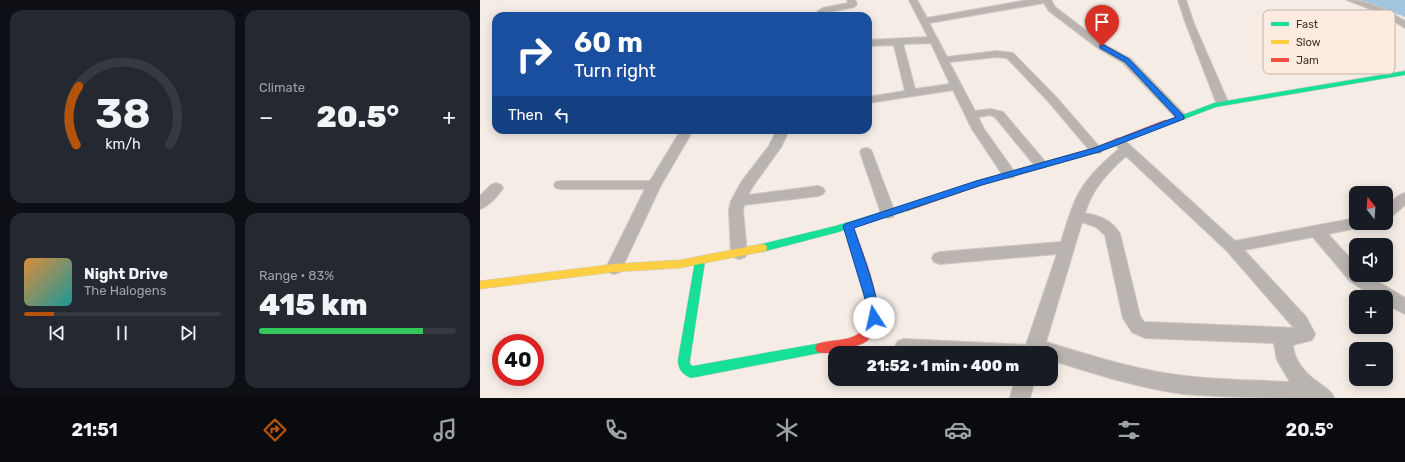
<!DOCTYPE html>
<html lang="en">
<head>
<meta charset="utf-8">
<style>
  :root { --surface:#171b24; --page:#242831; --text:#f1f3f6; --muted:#9ea1a6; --line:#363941; --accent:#b45309 }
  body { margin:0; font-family:Rubik,sans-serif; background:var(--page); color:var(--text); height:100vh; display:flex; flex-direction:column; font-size:15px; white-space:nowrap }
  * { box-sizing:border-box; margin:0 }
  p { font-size:13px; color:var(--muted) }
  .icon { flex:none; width:22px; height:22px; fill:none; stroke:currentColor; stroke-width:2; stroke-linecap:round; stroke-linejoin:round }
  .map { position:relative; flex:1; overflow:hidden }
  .side { display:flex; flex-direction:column; gap:10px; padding:10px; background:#0d0f14; width:480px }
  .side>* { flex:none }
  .top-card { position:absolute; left:12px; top:12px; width:380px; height:122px; border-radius:12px; box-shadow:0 2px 10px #0003; background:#1a4fa0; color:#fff; overflow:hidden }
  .needle { width:26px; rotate:343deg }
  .controls { position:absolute; left:869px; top:186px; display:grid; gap:8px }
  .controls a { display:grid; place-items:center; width:44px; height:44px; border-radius:8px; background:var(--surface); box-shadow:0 2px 10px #0003; font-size:20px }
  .speed { position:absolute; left:12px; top:334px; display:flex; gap:8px; font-size:20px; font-weight:700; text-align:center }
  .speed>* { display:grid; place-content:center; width:52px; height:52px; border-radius:50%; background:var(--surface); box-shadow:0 2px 10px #0003; line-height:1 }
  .speed .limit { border:6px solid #d22; background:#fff; color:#111 }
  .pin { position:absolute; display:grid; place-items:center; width:34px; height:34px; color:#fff; margin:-41px -17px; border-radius:50% 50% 50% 0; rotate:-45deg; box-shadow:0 0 4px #0007 }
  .pin .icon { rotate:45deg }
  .me { position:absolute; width:44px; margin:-22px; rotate:350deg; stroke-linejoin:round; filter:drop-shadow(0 0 3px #0008) }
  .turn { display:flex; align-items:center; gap:14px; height:84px; padding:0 16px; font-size:18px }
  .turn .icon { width:52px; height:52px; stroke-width:2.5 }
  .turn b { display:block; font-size:28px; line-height:34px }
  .then { display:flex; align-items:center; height:38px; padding:0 16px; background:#0003; gap:8px; font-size:15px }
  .big { font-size:30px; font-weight:800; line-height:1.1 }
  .side .card { flex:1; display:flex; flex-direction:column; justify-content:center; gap:6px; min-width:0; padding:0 14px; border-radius:12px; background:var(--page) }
  .side .dial { align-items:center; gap:0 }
  .dial svg { height:104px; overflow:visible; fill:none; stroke:var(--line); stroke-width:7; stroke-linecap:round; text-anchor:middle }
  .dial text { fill:var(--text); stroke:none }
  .song { display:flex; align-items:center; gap:12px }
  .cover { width:48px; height:48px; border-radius:6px; background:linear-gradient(135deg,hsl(30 70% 55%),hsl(180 70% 35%)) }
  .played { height:4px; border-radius:2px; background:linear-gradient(90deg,var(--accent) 15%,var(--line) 15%) }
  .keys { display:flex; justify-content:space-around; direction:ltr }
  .heat { display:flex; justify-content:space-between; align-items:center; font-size:22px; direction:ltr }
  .charge { height:6px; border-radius:3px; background:linear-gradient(90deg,#34c759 83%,var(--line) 0) }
  .side .tiles { flex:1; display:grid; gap:10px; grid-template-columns:repeat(2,1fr) }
  .trip { position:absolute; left:348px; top:346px; width:230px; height:40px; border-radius:12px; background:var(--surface); box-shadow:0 2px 10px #0003; font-weight:800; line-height:40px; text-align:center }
  .menu { display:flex; height:64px; justify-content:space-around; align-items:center; background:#090b0e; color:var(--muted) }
  .menu .icon { width:28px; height:28px }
  .menu .selected { color:var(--accent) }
  .menu b { font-size:18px; color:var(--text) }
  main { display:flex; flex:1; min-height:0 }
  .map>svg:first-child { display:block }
  .water { fill:#a2c6dd }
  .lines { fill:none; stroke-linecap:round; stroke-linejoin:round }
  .street-casing { stroke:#cec7c1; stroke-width:2 }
  .fast-casing { stroke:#cec7c1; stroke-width:1 }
  .slow-casing { stroke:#cec7c1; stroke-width:1 }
  .jam-casing { stroke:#cec7c1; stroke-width:1 }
  .street { fill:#b9b4af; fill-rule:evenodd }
  .fast { fill:#16e098; fill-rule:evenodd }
  .slow { fill:#ffcf43; fill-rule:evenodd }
  .jam { fill:#f24e42; fill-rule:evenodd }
  .route { fill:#1a73e8; stroke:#114b97 }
  .key { fill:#fcebde; stroke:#c2b4a8; stroke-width:1 }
  .key-label { font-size:11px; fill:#3c3229 }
</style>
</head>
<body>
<main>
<section class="side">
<div class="tiles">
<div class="card dial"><svg viewBox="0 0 100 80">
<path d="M14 69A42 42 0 1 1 86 69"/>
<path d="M14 69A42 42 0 0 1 16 24" stroke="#b45309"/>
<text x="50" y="56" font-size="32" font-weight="700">38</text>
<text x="50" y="72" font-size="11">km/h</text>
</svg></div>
<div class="card"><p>Climate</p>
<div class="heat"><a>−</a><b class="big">20.5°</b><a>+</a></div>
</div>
<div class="card">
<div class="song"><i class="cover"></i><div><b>Night Drive</b><p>The Halogens</p></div></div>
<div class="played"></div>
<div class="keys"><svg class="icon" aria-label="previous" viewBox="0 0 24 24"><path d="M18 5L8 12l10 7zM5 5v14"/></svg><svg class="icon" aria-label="pause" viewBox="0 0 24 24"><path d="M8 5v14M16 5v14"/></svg><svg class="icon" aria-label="next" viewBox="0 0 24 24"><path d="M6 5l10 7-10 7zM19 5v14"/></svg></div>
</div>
<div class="card"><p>Range · 83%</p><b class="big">415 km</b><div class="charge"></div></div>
</div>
</section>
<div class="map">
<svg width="925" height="398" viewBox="0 0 925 398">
  <rect width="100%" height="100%" fill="#f5ece5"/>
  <!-- water -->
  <path class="water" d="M 879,0 L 925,0 L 925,17 Z"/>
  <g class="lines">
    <defs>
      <path id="street" d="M 367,0 L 375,0 L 377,4 L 374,7 L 349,12 L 345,14 L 345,16 L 337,16 L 338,11 L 343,8 L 368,3 Z
        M 429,0 L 437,0 L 447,18 L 548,0 L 571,0 L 575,7 L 625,45 L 651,59 L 707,117 L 705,119 L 697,119 L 643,63 L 619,49 L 569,11 L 564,3 L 449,23 L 467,57 L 517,51 L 533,53 L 576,97 L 622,150 L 620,153 L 612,153 L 568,101 L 527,58 L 517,57 L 469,62 L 495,111 L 510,109 L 523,112 L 567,164 L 566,167 L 561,168 L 556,167 L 515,117 L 510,115 L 498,117 L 504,129 L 536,174 L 534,177 L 529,178 L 524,177 L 492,129 L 473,90 L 388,103 L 388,97 L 425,91 L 414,45 L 388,46 L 388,40 L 448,37 ZM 451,43 L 470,84 L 435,89 L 423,44 Z
        M 698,0 L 706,0 L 714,24 L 748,102 L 746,104 L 738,104 L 736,102 L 706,24 Z
        M 867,0 C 889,0 907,10 925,21 L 925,28 L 898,12 Z
        M 201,130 L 211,130 L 212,132 L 181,185 L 140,272 L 134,274 L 128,272 L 126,268 L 165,189 L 81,189 L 76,188 L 74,185 L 76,182 L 81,181 L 170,181 Z
        M 297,130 L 309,130 L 301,147 L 273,186 L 268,195 L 338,186 L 343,188 L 345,191 L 343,194 L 338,196 L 264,205 L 263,210 L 267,253 L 265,257 L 259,259 L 253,257 L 251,253 L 249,210 L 251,201 L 262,181 L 289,146 Z
        M 639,138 L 643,139 L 755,241 L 876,218 L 876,223 L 883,223 L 881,227 L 848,234 L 876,265 L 876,275 L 887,275 L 925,298 L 925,314 L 906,304 L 906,297 L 894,297 L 870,281 L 833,237 L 764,250 L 826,317 L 835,334 L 832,340 L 813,345 C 814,361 826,374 839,383 C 845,388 851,390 854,398 C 804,398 754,398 704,394 C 659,388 615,374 571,360 L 571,353 L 418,353 L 415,347 L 418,341 L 424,339 L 546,345 L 577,254 L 460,264 L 454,262 L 452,258 L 454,254 L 460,252 L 581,242 C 585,229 589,216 594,203 C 603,181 621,164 639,149 L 633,142 L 635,139 ZM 646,156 L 747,251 L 814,328 L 664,322 L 660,316 L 640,234 C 632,220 620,216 605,213 C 612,189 628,172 646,156 ZM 602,222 L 616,227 L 625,235 L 643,318 L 652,332 L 665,338 L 794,343 L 797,360 L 810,382 C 768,380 726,380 684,373 C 644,366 605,354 566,342 Z
        M 386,148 L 390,149 L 392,152 L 415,213 L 413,217 L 408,218 L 403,217 L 401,213 L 380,152 L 382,149 Z
        M 16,183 L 21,185 L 23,188 C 18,196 9,206 0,209 L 0,196 L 11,185 Z
        M 925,193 L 925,205 L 911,217 L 906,218 L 906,205 L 920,195 Z
        M 535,379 L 555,379 L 550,398 L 530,398 Z"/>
      <path id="fast" d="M 925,71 L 925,75 L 736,107 L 691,124 L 688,124 L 684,122 L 734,103 Z
        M 427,205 L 432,208 L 430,210 L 355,233 L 282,252 L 278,251 L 277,248 L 278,245 L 282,244 L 355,226 Z
        M 220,257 L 224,258 L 225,261 L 210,360 L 210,364 L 213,366 L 341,343 L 345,344 L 347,348 L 345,352 L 211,378 C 202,374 198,369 198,360 L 215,261 L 216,258 Z"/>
      <path id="slow" d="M 282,244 L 286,245 L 287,248 L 286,251 L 200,268 L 134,272 L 0,289 L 0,281 L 134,264 L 200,260 Z"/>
      <path id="jam" d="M 685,120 L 688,120 L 692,122 L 619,152 L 502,185 L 427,211 L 422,208 L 424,206 L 496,181 L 613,148 Z
        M 368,223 L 371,224 L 373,226 C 382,252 410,312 391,337 C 387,343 379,345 373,347 C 363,351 347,355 337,352 L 335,348 L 337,344 C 350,339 366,342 378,334 C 400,320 370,246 363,226 L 365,224 Z"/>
    </defs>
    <!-- street casing -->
    <use href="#street" class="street-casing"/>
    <!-- fast casing -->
    <use href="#fast" class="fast-casing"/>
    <!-- slow casing -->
    <use href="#slow" class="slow-casing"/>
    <!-- jam casing -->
    <use href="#jam" class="jam-casing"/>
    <!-- street -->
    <use href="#street" class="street"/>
    <!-- fast -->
    <use href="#fast" class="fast"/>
    <!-- slow -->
    <use href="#slow" class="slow"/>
    <!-- jam -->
    <use href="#jam" class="jam"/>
  </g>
  <!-- route -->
  <path class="route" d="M 620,45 L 624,45 L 649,59 L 704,116 L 704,119 L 619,152 L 502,185 L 374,228 C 379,244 404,310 398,321 L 394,323 L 390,321 L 386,302 L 363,226 L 365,224 L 496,181 L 614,148 L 696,117 L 645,62 L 620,48 Z"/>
  <!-- legend -->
  <rect x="783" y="10" width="132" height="64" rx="6" class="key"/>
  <rect x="791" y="22" width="18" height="4" fill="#16e098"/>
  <rect x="791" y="40" width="18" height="4" fill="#ffcf43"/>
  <rect x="791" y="58" width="18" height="4" fill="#f24e42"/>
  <g class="key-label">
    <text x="816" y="28">Fast</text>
    <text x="816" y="46">Slow</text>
    <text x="816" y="64">Jam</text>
  </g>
</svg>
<div class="controls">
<a><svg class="needle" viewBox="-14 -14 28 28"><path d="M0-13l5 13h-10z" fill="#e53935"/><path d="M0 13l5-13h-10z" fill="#9ea1a6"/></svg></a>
<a><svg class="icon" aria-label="sound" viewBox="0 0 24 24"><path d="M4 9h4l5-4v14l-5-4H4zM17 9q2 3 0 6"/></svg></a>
<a>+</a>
<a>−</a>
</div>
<div class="speed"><div class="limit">40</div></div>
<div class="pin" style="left:622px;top:46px;background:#d93025"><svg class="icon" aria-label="arrive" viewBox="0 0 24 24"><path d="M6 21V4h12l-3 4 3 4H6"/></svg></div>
<svg class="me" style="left:394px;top:318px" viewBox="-20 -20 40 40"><circle r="19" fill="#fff"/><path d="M0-13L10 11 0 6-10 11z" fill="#1a73e8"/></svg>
<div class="trip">21:52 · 1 min · 400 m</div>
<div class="top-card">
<div class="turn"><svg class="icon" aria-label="right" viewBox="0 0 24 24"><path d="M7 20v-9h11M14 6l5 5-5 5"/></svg><div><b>60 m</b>Turn right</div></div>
<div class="then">Then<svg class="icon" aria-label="left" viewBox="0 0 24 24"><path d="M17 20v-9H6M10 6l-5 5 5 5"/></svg></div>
</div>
</div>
</main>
<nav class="menu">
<b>21:51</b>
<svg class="icon selected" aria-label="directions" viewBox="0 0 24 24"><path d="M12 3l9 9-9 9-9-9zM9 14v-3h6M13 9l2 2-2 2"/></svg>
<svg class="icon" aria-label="music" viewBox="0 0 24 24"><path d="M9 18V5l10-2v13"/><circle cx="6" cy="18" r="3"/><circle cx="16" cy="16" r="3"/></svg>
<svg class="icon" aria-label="phone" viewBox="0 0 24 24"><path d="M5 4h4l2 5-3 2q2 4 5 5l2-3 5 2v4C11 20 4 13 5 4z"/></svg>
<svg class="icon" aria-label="climate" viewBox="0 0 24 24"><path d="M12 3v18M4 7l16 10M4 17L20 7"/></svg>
<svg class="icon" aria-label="car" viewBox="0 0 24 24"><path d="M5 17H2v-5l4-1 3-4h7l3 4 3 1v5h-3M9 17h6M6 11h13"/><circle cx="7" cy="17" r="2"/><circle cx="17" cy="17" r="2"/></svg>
<svg class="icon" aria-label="filters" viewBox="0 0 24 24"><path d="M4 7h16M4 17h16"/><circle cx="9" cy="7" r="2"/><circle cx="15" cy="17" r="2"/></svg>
<b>20.5°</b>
</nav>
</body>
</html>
